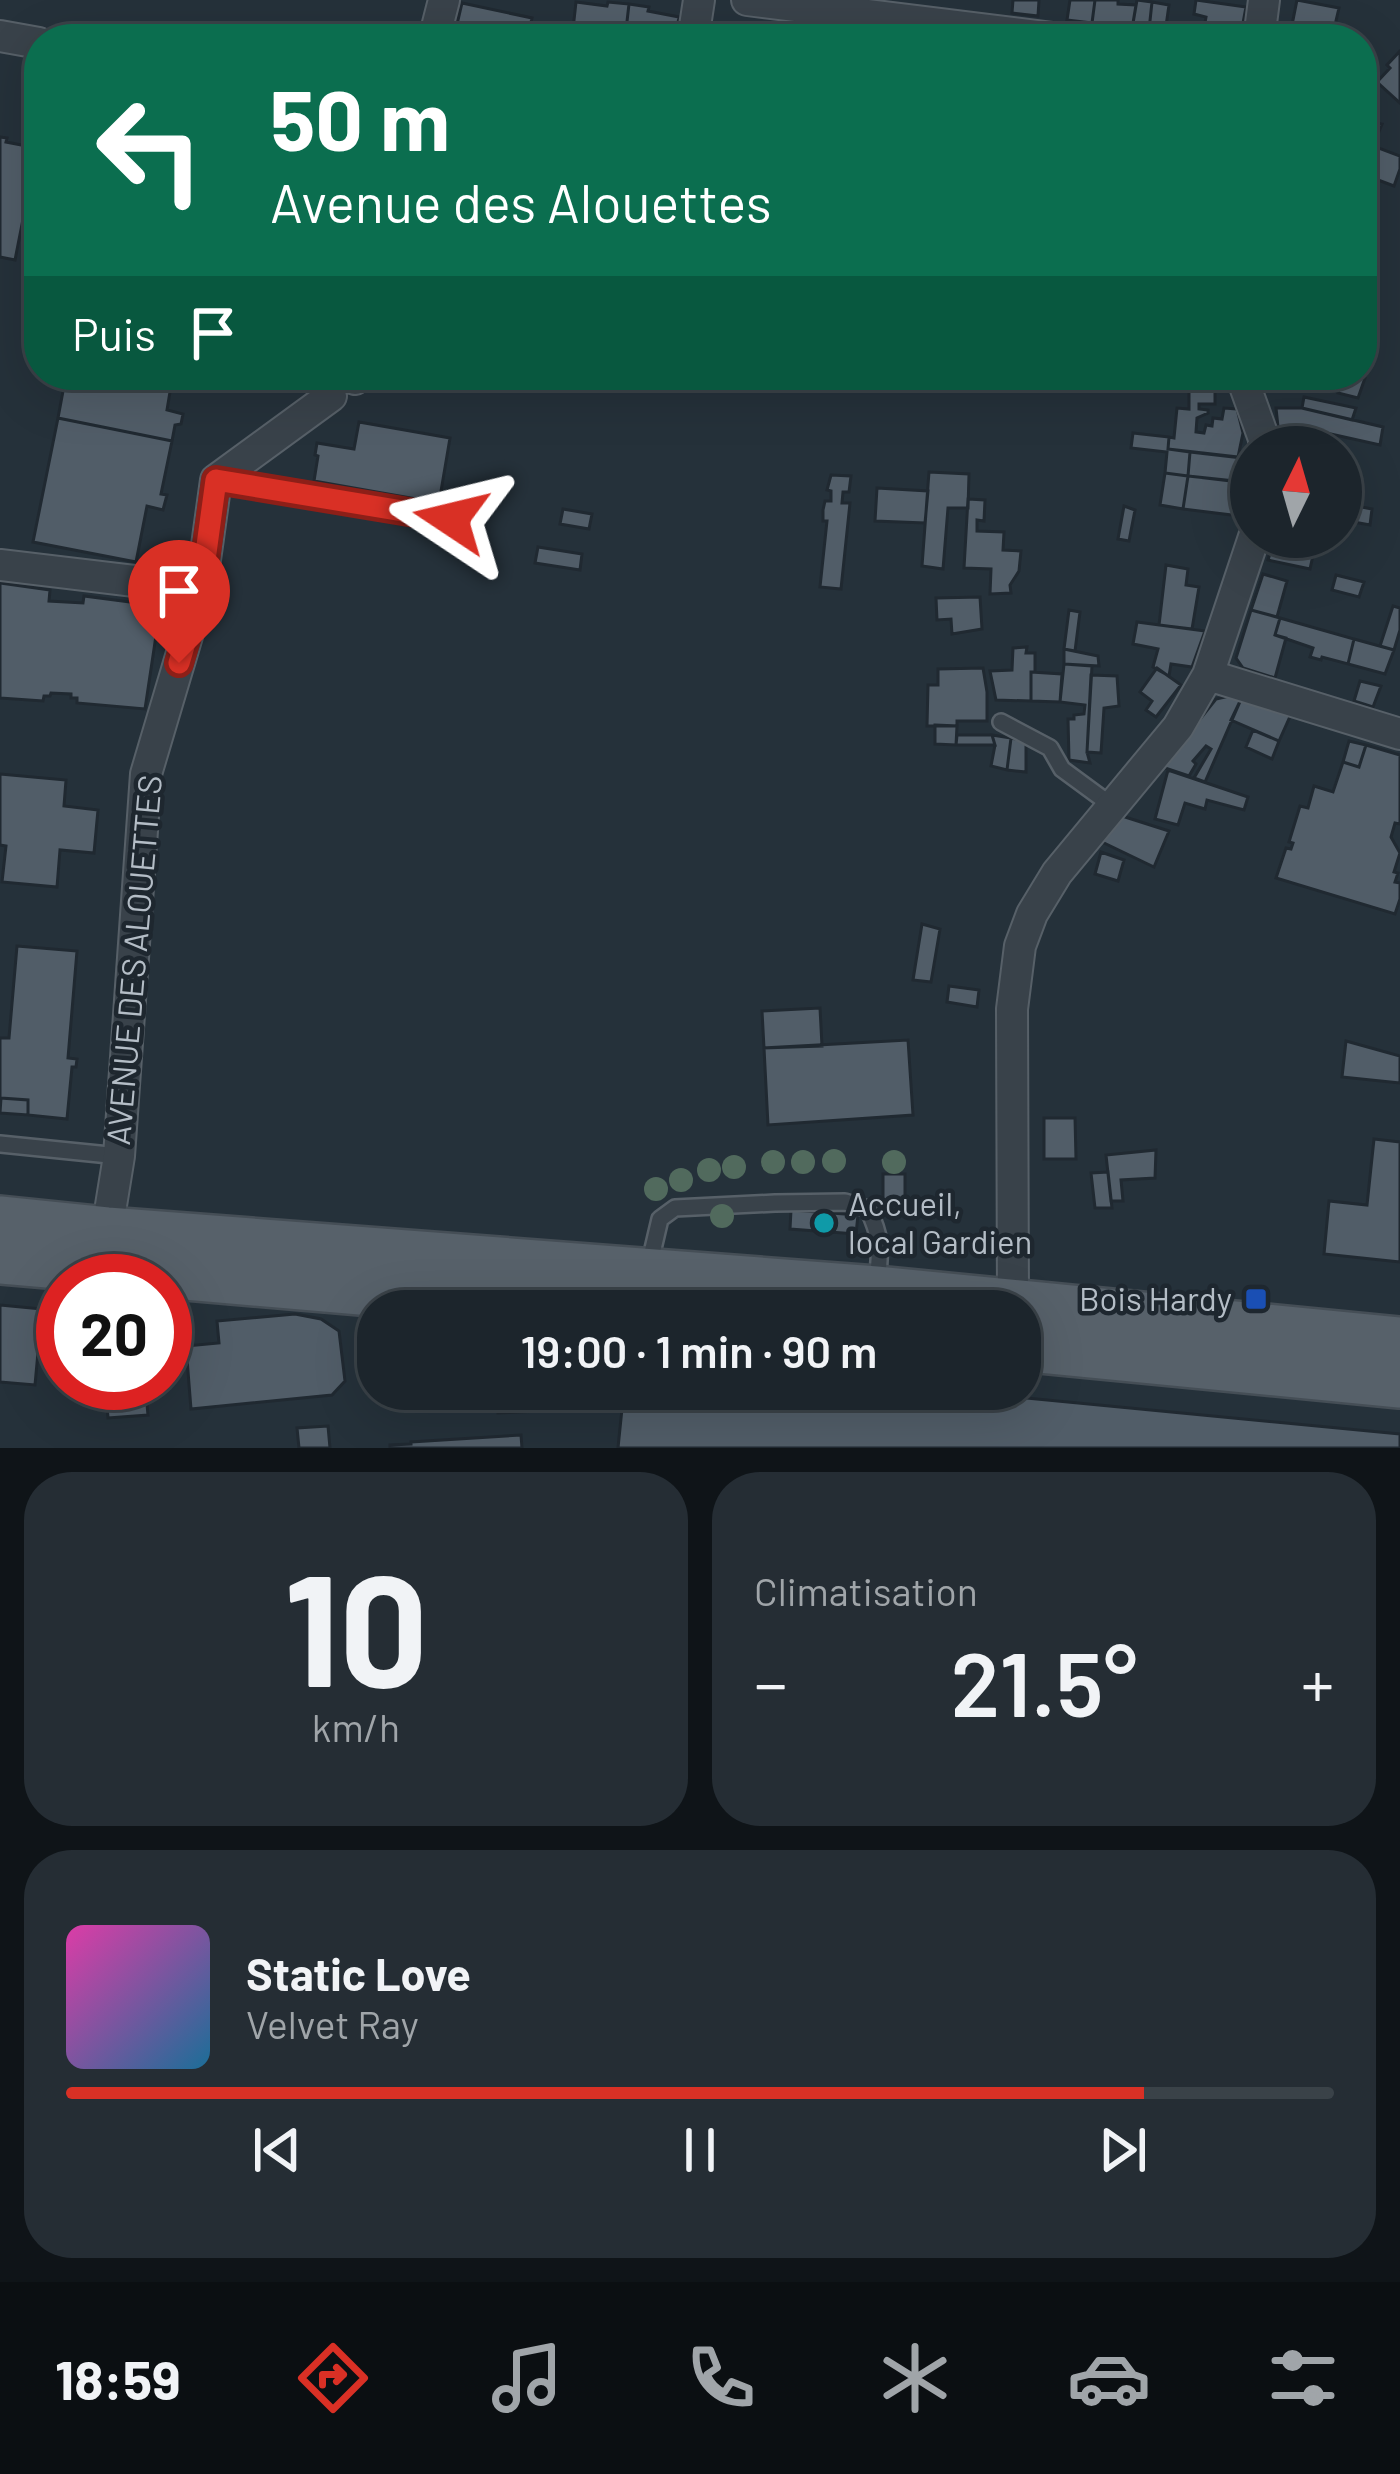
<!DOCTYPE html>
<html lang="fr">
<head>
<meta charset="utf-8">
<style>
  :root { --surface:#1c252c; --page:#252d34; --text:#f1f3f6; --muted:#a0a5a9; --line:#3a4248; --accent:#d93025 }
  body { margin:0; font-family:Barlow,sans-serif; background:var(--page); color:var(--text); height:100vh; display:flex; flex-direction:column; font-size:45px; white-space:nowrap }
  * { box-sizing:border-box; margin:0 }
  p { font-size:39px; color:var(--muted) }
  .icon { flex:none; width:66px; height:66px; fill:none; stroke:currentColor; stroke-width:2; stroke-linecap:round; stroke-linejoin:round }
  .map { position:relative; height:1448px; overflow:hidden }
  .details { display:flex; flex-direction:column; gap:24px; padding:24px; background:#0f1418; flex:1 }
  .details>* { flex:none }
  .guide { position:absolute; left:24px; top:24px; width:1353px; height:366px; border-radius:48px; box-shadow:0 12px 48px #0002,0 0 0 3px var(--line); background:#0b6e4f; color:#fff; overflow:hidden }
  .needle { width:78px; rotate:5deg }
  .buttons { position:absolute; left:1230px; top:426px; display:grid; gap:24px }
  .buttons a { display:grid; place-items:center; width:132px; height:132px; border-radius:50%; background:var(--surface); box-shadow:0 12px 48px #0002,0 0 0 3px var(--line); font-size:60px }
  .speed { position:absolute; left:36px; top:1254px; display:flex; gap:24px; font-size:60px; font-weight:700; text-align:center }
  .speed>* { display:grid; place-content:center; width:156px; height:156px; border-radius:50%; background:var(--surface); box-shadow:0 12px 48px #0002,0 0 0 3px var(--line); line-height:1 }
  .speed .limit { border:18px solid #d22; background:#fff; color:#111 }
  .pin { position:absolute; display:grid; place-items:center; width:102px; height:102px; color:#fff; margin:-123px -51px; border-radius:50% 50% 50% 0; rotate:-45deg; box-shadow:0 0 12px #0007 }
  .pin .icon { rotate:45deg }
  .me { position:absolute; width:132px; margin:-66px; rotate:280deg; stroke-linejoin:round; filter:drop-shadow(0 0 9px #0008) }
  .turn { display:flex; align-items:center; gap:42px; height:252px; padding:0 48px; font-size:54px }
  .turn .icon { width:156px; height:156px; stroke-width:2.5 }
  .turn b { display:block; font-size:84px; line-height:102px }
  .then { display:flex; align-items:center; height:114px; padding:0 48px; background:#0003; gap:24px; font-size:45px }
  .big { font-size:90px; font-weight:600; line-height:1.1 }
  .details .widget { flex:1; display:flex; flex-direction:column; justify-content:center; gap:18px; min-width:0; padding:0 42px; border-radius:48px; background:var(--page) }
  .details .dial { align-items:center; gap:0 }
  .dial b { font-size:156px; line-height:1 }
  .song { display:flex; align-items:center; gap:36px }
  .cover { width:144px; height:144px; border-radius:18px; background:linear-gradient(135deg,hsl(320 70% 55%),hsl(200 70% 35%)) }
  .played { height:12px; border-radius:6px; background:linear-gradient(90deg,var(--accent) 85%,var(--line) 85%) }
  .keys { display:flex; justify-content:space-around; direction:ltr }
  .heat { display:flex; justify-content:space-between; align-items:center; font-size:66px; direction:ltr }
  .details .tiles { flex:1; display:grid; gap:24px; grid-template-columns:1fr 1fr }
  .widget:last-child { grid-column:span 2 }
  .trip { position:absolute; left:357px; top:1290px; width:684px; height:120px; border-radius:48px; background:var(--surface); box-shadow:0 12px 48px #0002,0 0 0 3px var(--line); font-weight:600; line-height:120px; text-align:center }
  .menu { display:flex; height:192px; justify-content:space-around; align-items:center; background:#0b0f12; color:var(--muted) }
  .menu .icon { width:84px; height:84px }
  .menu .active { color:var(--accent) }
  .menu b { font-size:54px; color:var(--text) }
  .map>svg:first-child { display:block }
  .building { fill:#515d68; stroke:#202931; stroke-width:3 }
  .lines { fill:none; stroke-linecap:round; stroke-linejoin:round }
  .lane-casing { stroke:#576068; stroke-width:20 }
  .street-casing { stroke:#576068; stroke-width:34 }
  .primary-casing { stroke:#454e56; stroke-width:50 }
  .lane { stroke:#39424a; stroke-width:15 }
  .street { stroke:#39424a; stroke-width:30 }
  .primary { stroke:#57616a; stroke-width:45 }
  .tree { fill:#516a5d }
  .route-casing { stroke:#8d1f18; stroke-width:30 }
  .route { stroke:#d93025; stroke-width:21 }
  .culture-dot { fill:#0f9aa8; stroke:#1e272f; stroke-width:4.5 }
  .transit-dot { fill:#1a4fb4; stroke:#1e272f; stroke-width:4.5 }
  .labels { text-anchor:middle; stroke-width:9; stroke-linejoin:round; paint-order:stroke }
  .street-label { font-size:33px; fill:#b4bdc6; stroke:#1e272f }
  .poi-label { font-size:33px; fill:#b4bdc6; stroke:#1e272f; text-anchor:start }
</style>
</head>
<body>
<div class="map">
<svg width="1400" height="1448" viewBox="0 0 1400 1448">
  <rect width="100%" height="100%" fill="#25313a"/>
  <!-- building -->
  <path class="building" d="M 1013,0 L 1039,0 L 1038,16 L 1012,13 Z
    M 1070,0 L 1095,0 L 1092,23 L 1067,20 Z
    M 1095,0 L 1118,0 L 1118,4 L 1136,5 L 1132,29 L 1092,23 Z
    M 1137,0 L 1152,2 L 1149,30 L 1132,29 Z
    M 1196,0 L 1246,7 L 1240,39 L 1203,34 L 1206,17 L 1194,14 Z
    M 1297,0 L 1339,8 L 1335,25 L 1341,26 L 1339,39 L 1278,39 L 1281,23 L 1292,25 Z
    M 576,2 L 607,6 L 608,2 L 629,4 L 625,39 L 572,38 Z
    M 1152,2 L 1169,5 L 1165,33 L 1149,30 Z
    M 462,3 L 532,18 L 527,38 L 482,39 L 455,33 Z
    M 629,4 L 649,7 L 648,11 L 679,17 L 675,39 L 625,39 Z
    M 1400,51 L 1400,103 L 1377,82 L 1390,68 L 1387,65 Z
    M 1362,120 L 1382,124 L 1373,146 L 1400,156 L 1400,169 L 1394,186 L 1362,174 Z
    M 0,137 L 7,138 L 6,142 L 37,148 L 15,260 L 0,257 Z
    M 66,375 L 147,375 L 172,380 L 167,410 L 183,414 L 181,424 L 175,425 L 172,441 L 58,418 Z
    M 1189,375 L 1215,375 L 1215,404 L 1199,404 L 1199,409 L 1208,410 L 1208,413 L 1197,418 L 1196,432 L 1204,433 L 1206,425 L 1212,426 L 1213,418 L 1222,419 L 1224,408 L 1237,409 L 1243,433 L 1238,457 L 1168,449 L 1169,437 L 1174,438 L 1177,408 L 1189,409 Z
    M 1301,375 L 1358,375 L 1365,378 L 1358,398 L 1338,393 L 1339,388 Z
    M 1304,397 L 1356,408 L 1352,420 L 1302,408 Z
    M 1276,408 L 1302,408 L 1383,427 L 1380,445 L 1331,434 L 1328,447 L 1292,447 L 1297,426 L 1278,427 Z
    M 58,418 L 172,441 L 161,494 L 167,495 L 163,510 L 147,506 L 136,562 L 33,542 Z
    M 359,422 L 450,438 L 439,503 L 314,481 L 318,456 L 315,455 L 317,443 L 354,449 Z
    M 1133,433 L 1169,437 L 1168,449 L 1190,452 L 1188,476 L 1165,473 L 1167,452 L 1131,448 Z
    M 1190,452 L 1242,458 L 1240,482 L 1188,476 Z
    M 929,472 L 969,474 L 968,508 L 948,508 L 943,569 L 922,566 Z
    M 1165,473 L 1188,476 L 1183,509 L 1160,505 Z
    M 831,475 L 851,476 L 849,492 L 843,492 L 842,503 L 850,503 L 841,589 L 820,587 L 827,521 L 823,521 L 823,510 L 825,501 L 831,501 L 831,491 L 827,490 Z
    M 1188,476 L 1245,482 L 1240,516 L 1183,509 Z
    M 877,488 L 928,491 L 925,523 L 875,521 Z
    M 968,499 L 985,500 L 984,521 L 977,520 L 977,531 L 1004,532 L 1003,550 L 1021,551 L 1019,571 L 1010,585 L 1011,593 L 990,594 L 991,569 L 964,568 Z
    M 1346,504 L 1372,509 L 1370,525 L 1343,520 Z
    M 1124,506 L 1135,510 L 1129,541 L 1118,539 Z
    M 563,509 L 592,514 L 589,529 L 560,524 Z
    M 1275,537 L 1317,537 L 1310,569 L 1268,560 Z
    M 538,547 L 582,554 L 580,570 L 535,563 Z
    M 1166,565 L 1188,569 L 1186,585 L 1199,587 L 1192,629 L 1159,625 Z
    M 1263,574 L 1287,581 L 1277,617 L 1251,610 Z
    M 1336,575 L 1364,582 L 1359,597 L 1332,590 Z
    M 0,583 L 50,590 L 49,601 L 83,603 L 84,596 L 153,605 L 157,629 L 145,709 L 77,703 L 77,698 L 71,698 L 71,694 L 51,693 L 50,696 L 44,696 L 43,701 L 0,698 Z
    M 980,597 L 982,629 L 952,634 L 951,619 L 937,620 L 936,598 Z
    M 1393,606 L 1400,608 L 1400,630 L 1394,650 L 1380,646 Z
    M 1069,610 L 1080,612 L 1075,651 L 1064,649 Z
    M 1251,610 L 1280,618 L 1275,635 L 1286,638 L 1275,678 L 1243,668 L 1236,658 Z
    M 1280,618 L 1354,639 L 1348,664 L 1322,657 L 1321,660 L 1310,657 L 1313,648 L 1275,635 Z
    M 1137,622 L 1205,631 L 1192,667 L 1171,664 L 1169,676 L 1153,667 L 1158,649 L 1133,644 Z
    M 1354,639 L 1394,650 L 1385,674 L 1348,664 Z
    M 1027,647 L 1026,653 L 1035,653 L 1035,672 L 1031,672 L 1031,701 L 996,700 L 990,671 L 1012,670 L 1013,648 Z
    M 1064,649 L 1098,656 L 1099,666 L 1064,664 Z
    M 1064,664 L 1092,666 L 1087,752 L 1090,763 L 1069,760 L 1068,719 L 1074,719 L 1074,715 L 1084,714 L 1085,705 L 1060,702 Z
    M 983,668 L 987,692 L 987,721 L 957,721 L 957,726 L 927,726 L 928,685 L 938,685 L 938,669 Z
    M 1157,668 L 1181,685 L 1156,717 L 1146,710 L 1152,701 L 1140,692 Z
    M 1031,672 L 1062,674 L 1060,702 L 1031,701 Z
    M 1091,675 L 1117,676 L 1119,706 L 1104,708 L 1101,753 L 1087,752 Z
    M 1360,681 L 1381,686 L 1373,707 L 1354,701 Z
    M 1234,695 L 1242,697 L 1205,782 L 1194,778 L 1211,749 L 1206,746 L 1193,761 L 1196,764 L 1189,776 L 1162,767 L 1216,699 Z
    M 1242,697 L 1292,712 L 1279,741 L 1231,720 Z
    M 935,725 L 957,726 L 956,745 L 935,744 Z
    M 1253,730 L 1279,741 L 1272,759 L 1246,747 Z
    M 957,735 L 992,735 L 995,745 L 956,745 Z
    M 992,735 L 1011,738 L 1007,770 L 991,766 L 995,745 Z
    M 1011,738 L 1026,741 L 1026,772 L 1007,770 Z
    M 1349,741 L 1366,745 L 1359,767 L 1343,762 Z
    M 1366,745 L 1400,755 L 1400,824 L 1395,823 L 1391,837 L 1400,853 L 1394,872 L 1398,873 L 1395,882 L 1400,883 L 1400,899 L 1395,914 L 1276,878 L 1286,848 L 1291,849 L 1293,843 L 1289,842 L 1300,806 L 1308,808 L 1314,786 L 1333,792 L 1343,762 L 1359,767 Z
    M 1168,770 L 1248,797 L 1244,810 L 1207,800 L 1205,809 L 1185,803 L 1178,825 L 1155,819 Z
    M 0,774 L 66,780 L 64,806 L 98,810 L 94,853 L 60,850 L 57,887 L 2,882 L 6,846 L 0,845 Z
    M 1122,816 L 1169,831 L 1154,867 L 1102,842 Z
    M 1101,852 L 1124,860 L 1118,881 L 1095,874 Z
    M 922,924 L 940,929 L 931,982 L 913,980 Z
    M 17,946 L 77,951 L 68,1058 L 77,1059 L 76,1067 L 72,1067 L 67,1119 L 28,1115 L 28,1100 L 0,1098 L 0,1038 L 9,1038 Z
    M 949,986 L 979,990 L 977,1007 L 947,1002 Z
    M 820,1008 L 822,1046 L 764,1048 L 762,1011 Z
    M 908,1040 L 913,1115 L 768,1125 L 764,1048 Z
    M 1346,1041 L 1400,1056 L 1400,1083 L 1342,1077 Z
    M 1,1098 L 28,1100 L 28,1115 L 0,1113 Z
    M 1044,1118 L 1075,1118 L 1076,1159 L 1044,1159 Z
    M 1374,1139 L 1400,1142 L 1400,1262 L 1324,1254 L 1329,1201 L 1367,1205 Z
    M 1156,1150 L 1155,1178 L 1121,1180 L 1123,1201 L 1111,1201 L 1106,1155 Z
    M 1108,1172 L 1112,1208 L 1095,1208 L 1091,1173 Z
    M 883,1174 L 905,1174 L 905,1203 L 883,1203 Z
    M 791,1210 L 858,1215 L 856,1234 L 790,1229 Z
    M 0,1305 L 42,1309 L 35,1385 L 0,1382 Z
    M 295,1314 L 321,1319 L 339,1331 L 345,1381 L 332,1395 L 191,1409 L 186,1346 L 219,1343 L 217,1321 Z
    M 105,1383 L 145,1383 L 148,1415 L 108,1418 Z
    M 497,1389 L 538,1389 L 539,1411 L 498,1413 Z
    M 624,1389 L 933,1389 L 1400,1434 L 1400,1448 L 618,1448 Z
    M 328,1426 L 330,1448 L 299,1448 L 297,1428 Z
    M 521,1435 L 522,1448 L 390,1448 L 390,1445 L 411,1444 L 411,1442 Z"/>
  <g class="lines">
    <defs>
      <path id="lane" d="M 219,480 L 451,519
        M 1001,722 L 1050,748 L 1062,769 L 1111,805
        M 0,1144 L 119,1156
        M 648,1270 L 660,1219 L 675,1208 L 775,1203 L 845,1202 L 868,1209 C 883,1240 880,1251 877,1284"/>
      <path id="street" d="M 747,0 L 1061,39
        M 0,36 L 39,43
        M 434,39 L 444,0
        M 693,39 L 699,0
        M 1259,39 L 1264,0
        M 1241,375 L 1264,439 L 1264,447
        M 355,379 L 356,375
        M 0,565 L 201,589
        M 1208,675 L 1400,734
        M 107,1230 L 119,1156 L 146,774 L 201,589 L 216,480 L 331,396
        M 1013,1303 L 1012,1009 L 1020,946 L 1032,914 L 1057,873 L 1178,727 L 1208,675 L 1254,537"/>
      <path id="primary" d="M 0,1219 L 107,1230 L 876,1289 L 1400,1340
        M 0,1261 L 580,1311
        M 1020,1348 L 1400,1385"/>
    </defs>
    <!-- lane casing -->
    <use href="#lane" class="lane-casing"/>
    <!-- street casing -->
    <use href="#street" class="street-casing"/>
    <!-- primary casing -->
    <use href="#primary" class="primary-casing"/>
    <!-- lane -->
    <use href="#lane" class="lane"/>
    <!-- street -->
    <use href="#street" class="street"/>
    <!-- primary -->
    <use href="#primary" class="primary"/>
  </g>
  <!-- trees -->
  <g class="tree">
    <circle cx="834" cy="1161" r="12"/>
    <circle cx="773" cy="1162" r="12"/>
    <circle cx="803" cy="1162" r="12"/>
    <circle cx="894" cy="1162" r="12"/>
    <circle cx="734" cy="1167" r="12"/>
    <circle cx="709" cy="1170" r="12"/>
    <circle cx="681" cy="1180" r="12"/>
    <circle cx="656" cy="1189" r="12"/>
    <circle cx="722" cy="1216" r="12"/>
  </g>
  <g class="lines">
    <defs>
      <path id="route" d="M 179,663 L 201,589 L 216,480 L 451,519"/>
    </defs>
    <!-- route casing -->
    <use href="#route" class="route-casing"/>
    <!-- route -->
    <use href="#route" class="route"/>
  </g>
  <!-- markers -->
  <circle class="culture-dot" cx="824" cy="1223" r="12"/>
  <rect class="transit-dot" x="1244" y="1287" width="24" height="24" rx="6"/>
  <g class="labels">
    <!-- street labels -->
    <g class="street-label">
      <text transform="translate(134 960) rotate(-85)" y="12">AVENUE DES ALOUETTES</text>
    </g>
    <!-- poi labels -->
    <g class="poi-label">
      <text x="848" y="1216">Accueil,<tspan x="848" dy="38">local Gardien</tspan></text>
      <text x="1232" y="1311" text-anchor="end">Bois Hardy</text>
    </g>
  </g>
</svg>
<div class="buttons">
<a><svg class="needle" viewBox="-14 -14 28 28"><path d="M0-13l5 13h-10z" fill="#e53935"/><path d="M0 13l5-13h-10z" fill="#a0a5a9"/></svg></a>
</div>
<div class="speed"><div class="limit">20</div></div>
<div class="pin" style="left:179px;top:663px;background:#d93025"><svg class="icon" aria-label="arrive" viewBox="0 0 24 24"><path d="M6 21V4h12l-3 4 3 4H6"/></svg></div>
<svg class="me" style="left:451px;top:519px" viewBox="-20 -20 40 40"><path d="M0-17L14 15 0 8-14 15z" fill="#d93025" stroke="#fff" stroke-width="4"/></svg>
<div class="trip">19:00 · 1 min · 90 m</div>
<div class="guide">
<div class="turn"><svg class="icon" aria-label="left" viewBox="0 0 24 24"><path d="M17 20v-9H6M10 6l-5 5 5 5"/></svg><div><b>50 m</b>Avenue des Alouettes</div></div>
<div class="then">Puis<svg class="icon" aria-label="arrive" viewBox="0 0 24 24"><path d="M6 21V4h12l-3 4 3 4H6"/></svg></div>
</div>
</div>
<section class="details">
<div class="tiles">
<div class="widget dial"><b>10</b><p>km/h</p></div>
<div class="widget"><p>Climatisation</p>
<div class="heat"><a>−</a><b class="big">21.5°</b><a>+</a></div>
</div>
<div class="widget">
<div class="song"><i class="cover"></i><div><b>Static Love</b><p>Velvet Ray</p></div></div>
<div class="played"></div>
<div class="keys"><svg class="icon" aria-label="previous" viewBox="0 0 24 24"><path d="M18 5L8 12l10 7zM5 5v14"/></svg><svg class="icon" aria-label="pause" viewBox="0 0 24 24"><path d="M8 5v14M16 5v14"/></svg><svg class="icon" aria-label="next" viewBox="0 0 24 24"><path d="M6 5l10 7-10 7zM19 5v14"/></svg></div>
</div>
</div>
</section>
<nav class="menu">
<b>18:59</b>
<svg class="icon active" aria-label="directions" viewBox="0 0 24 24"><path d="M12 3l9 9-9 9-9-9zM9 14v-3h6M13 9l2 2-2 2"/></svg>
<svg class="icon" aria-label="music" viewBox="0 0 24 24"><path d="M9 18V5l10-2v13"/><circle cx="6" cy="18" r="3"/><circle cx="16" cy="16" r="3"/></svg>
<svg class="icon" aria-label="phone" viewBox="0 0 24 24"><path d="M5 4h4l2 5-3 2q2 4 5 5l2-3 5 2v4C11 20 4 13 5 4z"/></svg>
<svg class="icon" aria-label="climate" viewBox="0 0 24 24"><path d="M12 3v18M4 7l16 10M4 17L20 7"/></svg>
<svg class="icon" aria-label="car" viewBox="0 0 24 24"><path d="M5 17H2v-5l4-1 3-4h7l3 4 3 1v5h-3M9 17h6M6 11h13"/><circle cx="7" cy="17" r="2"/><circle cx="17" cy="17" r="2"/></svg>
<svg class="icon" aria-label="filters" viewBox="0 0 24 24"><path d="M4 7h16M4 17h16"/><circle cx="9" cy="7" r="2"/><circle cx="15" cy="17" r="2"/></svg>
</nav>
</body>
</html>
